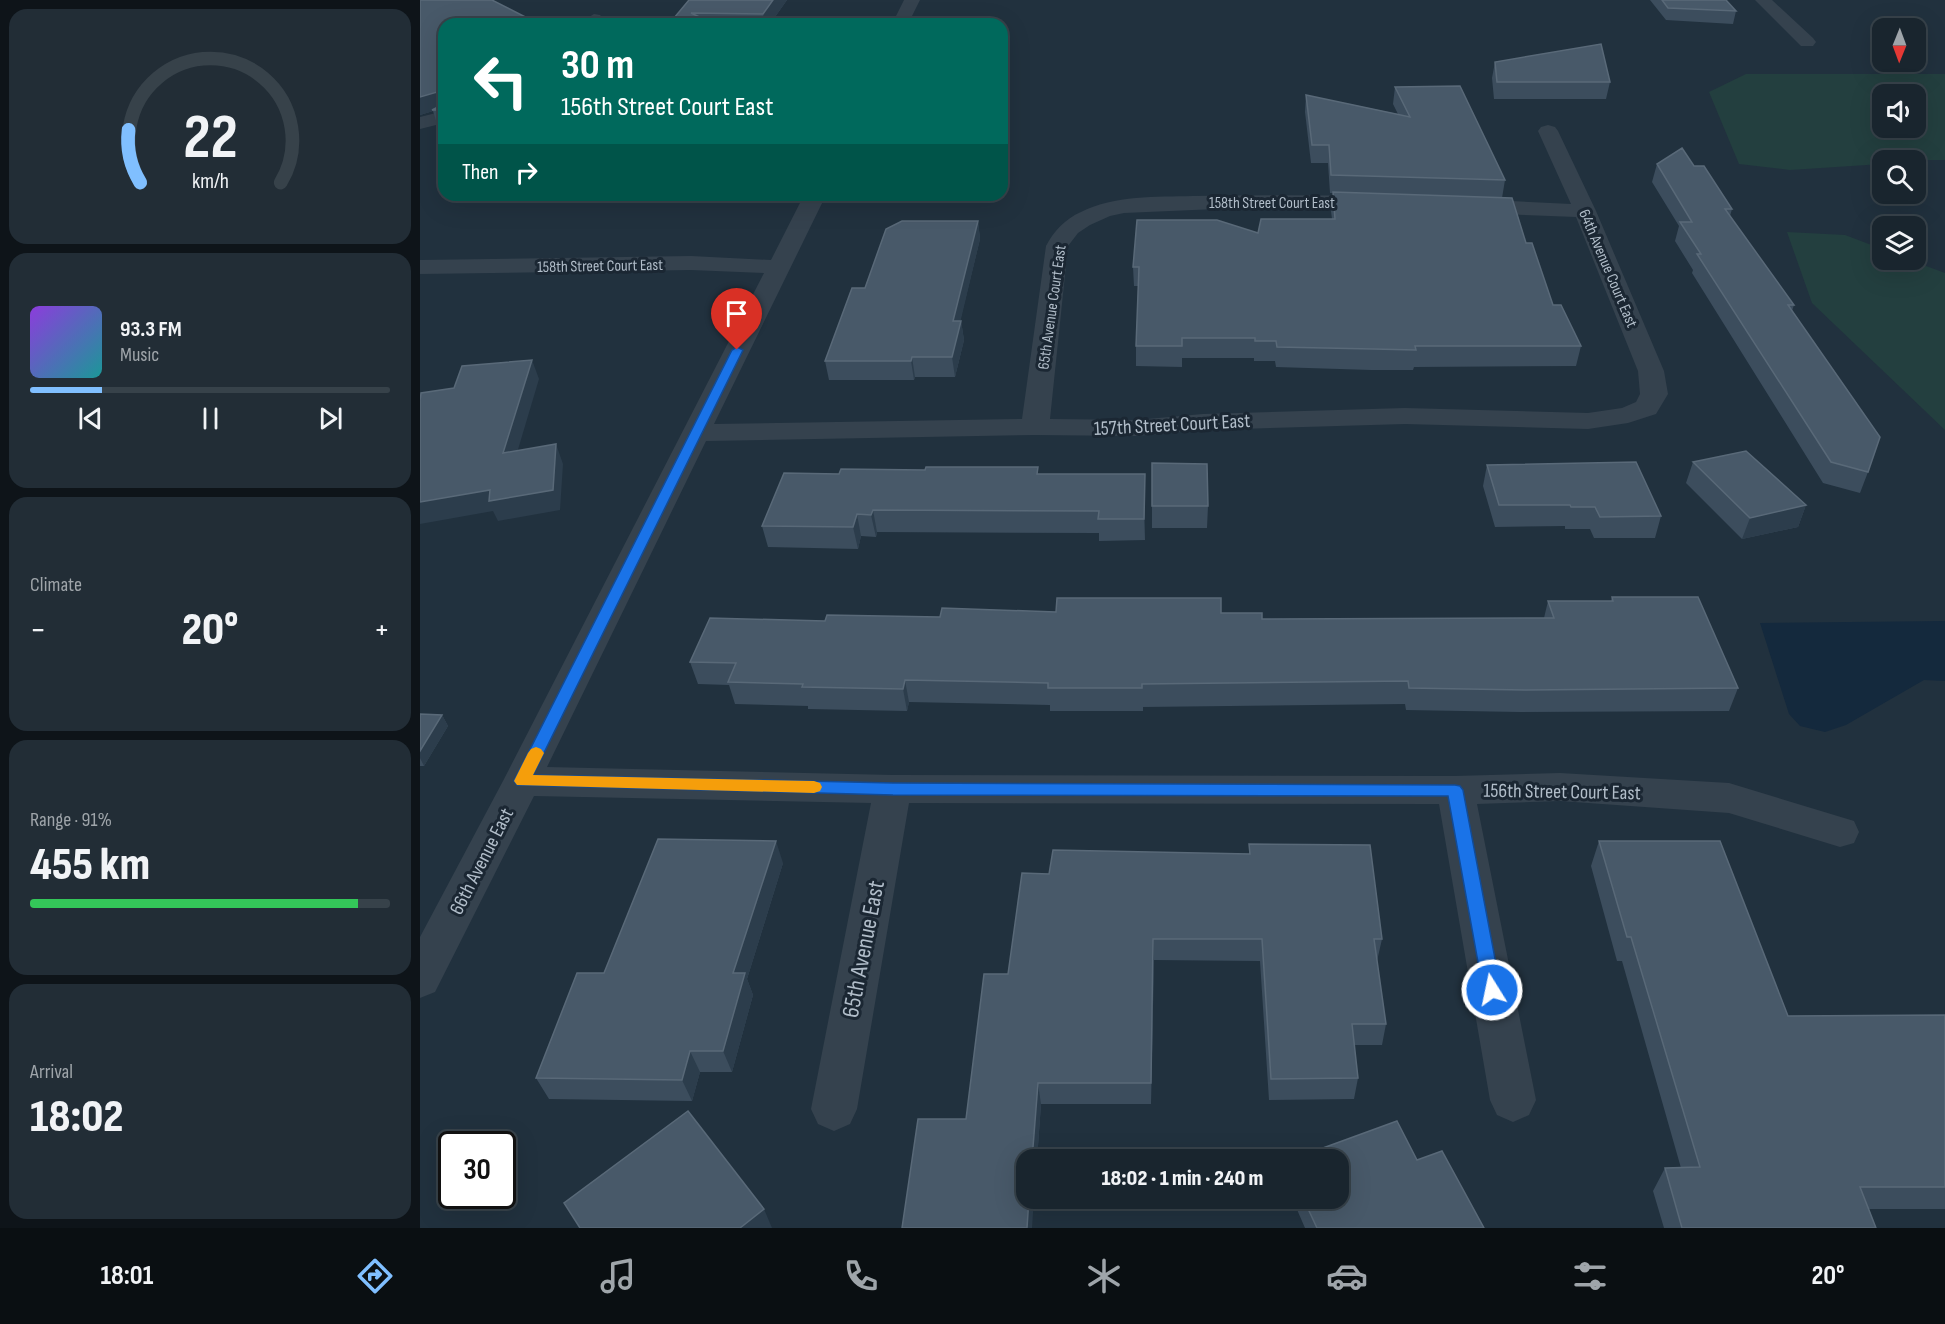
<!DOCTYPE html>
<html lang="en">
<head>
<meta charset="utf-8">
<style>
  :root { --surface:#19252e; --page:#222d36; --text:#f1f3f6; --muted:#9fa5aa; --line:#37424a; --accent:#80bfff }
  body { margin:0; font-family:"Sofia Sans Condensed",sans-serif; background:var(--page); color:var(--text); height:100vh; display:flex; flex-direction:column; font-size:22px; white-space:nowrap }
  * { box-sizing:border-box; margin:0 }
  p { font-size:20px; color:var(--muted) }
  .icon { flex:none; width:33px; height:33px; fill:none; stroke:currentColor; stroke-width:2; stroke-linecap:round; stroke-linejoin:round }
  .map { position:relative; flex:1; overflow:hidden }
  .sheet { display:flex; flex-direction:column; gap:9px; padding:9px; background:#0e1419; width:420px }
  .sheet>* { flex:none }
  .hud { position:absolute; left:18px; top:18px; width:570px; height:183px; border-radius:18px; box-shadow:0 6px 24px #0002,0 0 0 2px var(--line); background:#00695c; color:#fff; overflow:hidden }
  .needle { width:39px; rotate:181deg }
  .fabs { position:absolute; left:1452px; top:18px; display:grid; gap:12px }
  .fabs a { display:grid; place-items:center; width:54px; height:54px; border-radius:12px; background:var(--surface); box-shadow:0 6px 24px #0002,0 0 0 2px var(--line); font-size:30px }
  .speed { position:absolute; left:18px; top:1131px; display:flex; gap:12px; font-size:30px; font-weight:700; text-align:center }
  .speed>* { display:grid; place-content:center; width:78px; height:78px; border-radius:50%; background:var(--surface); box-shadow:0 6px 24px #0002,0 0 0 2px var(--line); line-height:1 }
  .speed .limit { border:3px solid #111; border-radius:9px; background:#fff; color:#111 }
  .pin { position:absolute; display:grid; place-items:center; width:51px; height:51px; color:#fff; margin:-62px -26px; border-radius:50% 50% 50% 0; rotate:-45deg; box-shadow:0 0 6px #0007 }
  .pin .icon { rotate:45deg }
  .me { position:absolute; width:66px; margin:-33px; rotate:350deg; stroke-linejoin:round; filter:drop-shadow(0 0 4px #0008) }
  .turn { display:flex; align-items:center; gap:21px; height:126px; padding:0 24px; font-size:27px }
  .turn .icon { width:78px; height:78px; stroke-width:2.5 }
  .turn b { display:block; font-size:42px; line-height:51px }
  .then { display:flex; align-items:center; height:57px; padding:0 24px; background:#0003; gap:12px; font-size:22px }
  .big { font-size:45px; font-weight:800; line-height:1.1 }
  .sheet .tile { flex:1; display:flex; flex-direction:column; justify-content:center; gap:9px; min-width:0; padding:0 21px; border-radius:18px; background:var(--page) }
  .sheet .dial { align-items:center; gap:0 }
  .dial svg { height:156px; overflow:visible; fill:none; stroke:var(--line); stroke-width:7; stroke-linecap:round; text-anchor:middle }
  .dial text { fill:var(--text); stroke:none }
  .song { display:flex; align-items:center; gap:18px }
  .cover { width:72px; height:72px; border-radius:9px; background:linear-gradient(135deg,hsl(270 70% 55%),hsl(180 70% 35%)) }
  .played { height:6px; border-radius:3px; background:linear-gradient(90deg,var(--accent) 20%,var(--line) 20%) }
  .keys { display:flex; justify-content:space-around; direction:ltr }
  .heat { display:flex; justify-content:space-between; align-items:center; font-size:33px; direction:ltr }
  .charge { height:9px; border-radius:4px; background:linear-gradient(90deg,#34c759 91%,var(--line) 0) }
  .trip { position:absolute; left:596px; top:1149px; width:333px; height:60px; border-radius:18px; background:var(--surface); box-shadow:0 6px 24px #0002,0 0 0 2px var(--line); font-weight:800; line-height:60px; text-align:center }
  .tab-bar { display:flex; height:96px; justify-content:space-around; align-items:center; background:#0a0f12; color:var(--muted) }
  .tab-bar .icon { width:42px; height:42px }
  .tab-bar .selected { color:var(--accent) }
  .tab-bar b { font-size:27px; color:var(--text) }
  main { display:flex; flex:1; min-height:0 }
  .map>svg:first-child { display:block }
  .green { fill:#233f3f; fill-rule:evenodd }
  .water { fill:#14293d }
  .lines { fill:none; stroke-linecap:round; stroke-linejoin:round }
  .minor { fill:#35424e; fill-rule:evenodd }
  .wall { fill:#3c4d5d }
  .shaded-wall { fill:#2c3d4c }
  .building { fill:#485969; stroke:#596978; stroke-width:1.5 }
  .route { fill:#1a73e8; stroke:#114b97; stroke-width:1.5 }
  .slow { fill:#f59e0b }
  .labels { text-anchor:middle; stroke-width:6; stroke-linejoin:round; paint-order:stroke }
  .far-street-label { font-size:16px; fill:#b1bdc9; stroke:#1b2733 }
  .street-label { font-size:20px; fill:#b1bdc9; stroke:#1b2733 }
  .near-street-label { font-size:24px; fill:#b1bdc9; stroke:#1b2733 }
</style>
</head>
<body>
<main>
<section class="sheet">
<div class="tile dial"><svg viewBox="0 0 100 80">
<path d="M14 69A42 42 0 1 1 86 69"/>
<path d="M14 69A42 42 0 0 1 8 42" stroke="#80bfff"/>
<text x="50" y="56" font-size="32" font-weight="700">22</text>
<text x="50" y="72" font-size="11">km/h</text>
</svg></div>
<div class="tile">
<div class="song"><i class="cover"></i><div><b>93.3 FM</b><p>Music</p></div></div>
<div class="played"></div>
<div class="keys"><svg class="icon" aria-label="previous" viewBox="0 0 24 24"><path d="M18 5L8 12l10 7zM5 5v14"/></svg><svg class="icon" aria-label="pause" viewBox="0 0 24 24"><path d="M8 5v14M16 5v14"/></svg><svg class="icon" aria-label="next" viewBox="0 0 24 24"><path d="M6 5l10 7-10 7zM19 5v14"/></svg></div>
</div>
<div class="tile"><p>Climate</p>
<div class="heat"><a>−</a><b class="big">20°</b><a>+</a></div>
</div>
<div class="tile"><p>Range · 91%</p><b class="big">455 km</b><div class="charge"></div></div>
<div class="tile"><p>Arrival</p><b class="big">18:02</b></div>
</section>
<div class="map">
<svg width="1525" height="1228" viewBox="0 0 1525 1228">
  <rect width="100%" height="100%" fill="#21313e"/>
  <!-- green -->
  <path class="green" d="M 1326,74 L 1525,74 L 1525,160 L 1462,160 L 1462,164 L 1370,170 L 1319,164 L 1289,92 ZM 1462,94 L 1496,94 L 1496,128 L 1462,128 Z
    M 1367,232 L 1425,235 L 1462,249 L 1462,260 L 1490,260 L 1525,273 L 1525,430 L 1392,303 Z"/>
  <!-- water -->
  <path class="water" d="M 1525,621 L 1525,681 L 1504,680 L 1426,725 L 1405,732 L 1380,726 L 1369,714 L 1340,623 Z"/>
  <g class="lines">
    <!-- minor -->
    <path class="minor" d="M 484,0 L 500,0 L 488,24 L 472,24 Z
      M 1335,0 L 1352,0 L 1393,38 L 1396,42 L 1393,46 L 1381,46 Z
      M 174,14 L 180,15 L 188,24 L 170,24 L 166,19 Z
      M 24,111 L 24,123 L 0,129 L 0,117 Z
      M 1128,125 L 1135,127 L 1138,131 L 1176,211 L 1244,371 L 1248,394 L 1236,414 L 1208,423 L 1168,429 L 985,424 L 783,430 L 716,436 L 615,435 L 286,441 L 127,767 L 473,775 L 1035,776 L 1140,773 L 1309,783 L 1434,821 L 1439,832 L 1434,843 L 1420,847 L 1309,813 L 1140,801 L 1057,804 L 1116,1100 L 1109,1115 L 1093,1122 L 1077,1115 L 1070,1100 L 1019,804 L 489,803 L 437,1109 L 430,1124 L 414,1131 L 398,1124 L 391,1109 L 451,803 L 114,796 L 15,992 L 0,998 L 0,937 L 83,781 L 344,273 L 271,270 L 0,274 L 0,260 L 271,256 L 351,260 L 384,195 L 406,195 L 294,424 L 602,419 L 626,246 C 634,231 645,219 661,212 C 695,195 736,197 773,196 C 834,195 895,195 956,196 L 964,198 L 967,203 L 964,208 L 956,210 L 819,208 L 704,213 L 690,216 L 670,225 L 658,233 L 648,246 L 630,419 L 716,420 L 783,414 L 985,408 L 1168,413 L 1202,408 L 1216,402 L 1220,394 L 1218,371 L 1156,217 L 1050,213 L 1042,211 L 1039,206 L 1042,201 L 1050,199 L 1151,204 L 1118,131 L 1121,127 Z"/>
  </g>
  <!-- wall -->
  <path class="wall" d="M 0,0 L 24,24 L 24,127 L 18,127 L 13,111 L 0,115 Z
    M 269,0 L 367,0 L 350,24 L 249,24 Z
    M 1230,0 L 1306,0 L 1316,11 L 1313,24 L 1246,20 Z
    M 1075,62 L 1190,82 L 1186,99 L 1074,99 L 1072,78 Z
    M 975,87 L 1085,180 L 1082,198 L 1106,243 L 1133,305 L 1161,346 L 1156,366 L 994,367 L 993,370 L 951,370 L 856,367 L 855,361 L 834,361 L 834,358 L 762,358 L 762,367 L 716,366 L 716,346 L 718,286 L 714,286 L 713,267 L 838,233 L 912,219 L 911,211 L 913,193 L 910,193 L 908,163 L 891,163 L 885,112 L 886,95 L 978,114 L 973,104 Z
    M 1237,164 L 1274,166 L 1312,209 L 1310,216 L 1374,305 L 1372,311 L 1448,472 L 1440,493 L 1403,483 L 1272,273 L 1273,270 L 1255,241 L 1259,226 L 1232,182 Z
    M 558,221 L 560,239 L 540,321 L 541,321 L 544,340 L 535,377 L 495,377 L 494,380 L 409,380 L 405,361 L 445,288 Z
    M 1273,462 L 1386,505 L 1378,527 L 1322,539 L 1266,483 Z
    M 1067,465 L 1241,516 L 1235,538 L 1174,538 L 1170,529 L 1145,529 L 1145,526 L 1075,527 L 1063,486 Z
    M 419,474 L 618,474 L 725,495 L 725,540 L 679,541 L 679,533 L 457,532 L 456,537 L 441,536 L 438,549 L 348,547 L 342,526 Z
    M 732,506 L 788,506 L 787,528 L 732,528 Z
    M 1192,597 L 1318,688 L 1309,711 L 1100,712 L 986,710 L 985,704 L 723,707 L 723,711 L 630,711 L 630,705 L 489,702 L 487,711 L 388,709 L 388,706 L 315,704 L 309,685 L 278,684 L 270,662 L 405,621 L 520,617 L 636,612 L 801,613 L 842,619 L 1124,618 L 1128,601 L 1191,601 Z
    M 0,714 L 22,715 L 28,726 L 4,766 L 0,766 Z
    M 1179,841 L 1368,1016 L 1525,1015 L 1525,1209 L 1449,1209 L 1456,1228 L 1244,1228 L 1233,1191 L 1245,1168 L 1261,1168 L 1202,961 L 1197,961 L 1171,866 Z
    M 829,844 L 962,939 L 957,961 L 966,1024 L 962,1045 L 934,1045 L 938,1078 L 934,1099 L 849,1100 L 840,961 L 734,960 L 731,1104 L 621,1104 L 617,1160 L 606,1160 L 546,1119 L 588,974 L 629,874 L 829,854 Z
    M 363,863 L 327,979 L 333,995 L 312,1072 L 280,1072 L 272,1101 L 129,1099 L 116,1078 L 184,973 Z
    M 997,1160 L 1064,1228 L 885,1228 L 872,1198 L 918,1198 Z"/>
  <!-- shaded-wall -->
  <path class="shaded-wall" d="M 353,0 L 367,0 L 350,24 L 345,24 L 343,14 Z
    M 17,92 L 23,109 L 12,110 L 13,111 L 0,115 L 0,97 Z
    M 558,221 L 560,239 L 536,340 L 533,321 Z
    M 541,321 L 544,340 L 535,377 L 532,357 Z
    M 492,357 L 495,377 L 494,380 L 491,361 Z
    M 112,360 L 119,379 L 91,473 L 83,453 Z
    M 136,444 L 143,464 L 140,510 L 78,521 L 73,511 L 0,524 L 0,502 L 70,490 Z
    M 725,474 L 725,540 L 724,519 Z
    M 1386,505 L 1378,527 L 1322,539 L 1330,518 Z
    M 453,510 L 457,532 L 456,537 L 451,515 Z
    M 437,514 L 441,536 L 438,549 L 433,527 Z
    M 485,680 L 489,702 L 487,711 L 483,689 Z
    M 22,715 L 28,726 L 4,766 L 0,758 L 0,751 Z
    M 356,841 L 363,863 L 327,979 L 333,995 L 312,1072 L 303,1051 L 313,973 Z
    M 733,939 L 734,960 L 731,1104 L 731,1083 Z
    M 270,1051 L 280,1072 L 272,1101 L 262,1080 Z
    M 618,1083 L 621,1104 L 617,1160 L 612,1160 Z
    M 609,1198 L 614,1198 L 612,1228 L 607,1228 Z
    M 344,1209 L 352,1228 L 320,1228 Z"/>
  <!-- building -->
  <path class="building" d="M 0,0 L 72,0 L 119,24 L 24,24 L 24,110 L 12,110 L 20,106 L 20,94 L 17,92 L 0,97 Z
    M 269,0 L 353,0 L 343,14 L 271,13 L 294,24 L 249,24 Z
    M 1242,0 L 1306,0 L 1316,11 L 1248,8 Z
    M 1181,44 L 1190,82 L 1077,82 L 1075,62 Z
    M 1040,86 L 1085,180 L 911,175 L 909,145 L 892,145 L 886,95 L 990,117 L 975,87 Z
    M 1262,148 L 1274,166 L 1284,166 L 1312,209 L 1305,209 L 1374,305 L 1368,305 L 1460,437 L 1448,472 L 1411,462 L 1277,254 L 1281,254 L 1260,222 L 1272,222 L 1237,164 Z
    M 913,192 L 1092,198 L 1106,243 L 1112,243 L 1133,305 L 1141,305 L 1161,346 L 995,346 L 996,350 L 953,349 L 857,347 L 856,341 L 835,341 L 835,338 L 762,338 L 762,346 L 716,346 L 719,267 L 713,267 L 717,220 L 797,220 L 838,233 L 841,219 L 915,219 Z
    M 482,221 L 558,221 L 533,321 L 541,321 L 532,357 L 492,357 L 491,361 L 405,361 L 432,288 L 445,288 L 466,229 Z
    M 112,360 L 83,453 L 136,444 L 133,490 L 69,501 L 70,490 L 0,502 L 0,401 L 1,393 L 34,388 L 42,366 Z
    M 1326,451 L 1386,505 L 1330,518 L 1273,462 Z
    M 1216,462 L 1241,516 L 1180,517 L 1175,507 L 1151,507 L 1150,505 L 1079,505 L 1067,465 Z
    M 732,463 L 787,464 L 788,506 L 732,506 Z
    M 506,467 L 618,467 L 617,474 L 725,474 L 724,519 L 678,519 L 679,511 L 453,510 L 451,515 L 437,514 L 433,527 L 342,526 L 364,473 L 419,474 L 421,469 L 505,470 Z
    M 1192,597 L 1278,597 L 1318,688 L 1105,690 L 989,688 L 988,681 L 722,684 L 722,688 L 628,688 L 628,683 L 485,680 L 483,689 L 382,687 L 383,684 L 308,682 L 316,663 L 270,662 L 290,618 L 405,621 L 407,615 L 520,617 L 522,608 L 636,612 L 637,598 L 801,598 L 801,613 L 842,613 L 842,619 L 1134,618 L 1128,601 L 1193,601 Z
    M 0,714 L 22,715 L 0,751 Z
    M 238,839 L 356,841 L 313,973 L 325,973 L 303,1051 L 270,1051 L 262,1080 L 116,1078 L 157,973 L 184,973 Z
    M 1179,841 L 1300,841 L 1368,1016 L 1525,1015 L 1525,1187 L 1440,1187 L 1456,1228 L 1262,1228 L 1245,1168 L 1280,1167 L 1211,937 L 1207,937 Z
    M 829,844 L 950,845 L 962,939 L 954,939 L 966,1024 L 932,1024 L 938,1078 L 851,1079 L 842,939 L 733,939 L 731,1083 L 618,1083 L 612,1160 L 606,1160 L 606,1198 L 609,1198 L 607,1228 L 482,1228 L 498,1119 L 546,1119 L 564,974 L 588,974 L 602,873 L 629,874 L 633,850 L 830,854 Z
    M 268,1111 L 344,1209 L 320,1228 L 160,1228 L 144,1203 Z
    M 977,1121 L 997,1160 L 1022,1151 L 1064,1228 L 897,1228 L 883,1198 L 918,1198 L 918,1160 L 870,1160 Z"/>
  <!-- route -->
  <path class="route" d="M 317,347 L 323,350 L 113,775 L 473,783 L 1035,785 L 1040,786 L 1043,790 L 1081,990 L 1079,995 L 1072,998 L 1066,995 L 1063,990 L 1028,796 L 473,795 L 97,785 L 94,781 L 312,350 Z"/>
  <!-- slow -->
  <path class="slow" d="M 116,747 L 121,749 L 124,753 L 113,775 L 394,781 L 400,783 L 402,787 L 400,791 L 394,793 L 97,785 L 94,781 L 108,753 L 111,749 Z"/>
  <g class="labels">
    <!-- far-street labels -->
    <g class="far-street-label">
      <text x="852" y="208">158th Street Court East</text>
      <text transform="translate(180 265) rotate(-1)" y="6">158th Street Court East</text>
      <text transform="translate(1189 268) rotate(67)" y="6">64th Avenue Court East</text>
      <text transform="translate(631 307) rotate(-82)" y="6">65th Avenue Court East</text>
    </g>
    <!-- street labels -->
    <g class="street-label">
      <text transform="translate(752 424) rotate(-3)" y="7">157th Street Court East</text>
      <text transform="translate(1142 791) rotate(1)" y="7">156th Street Court East</text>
      <text transform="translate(61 861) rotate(-63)" y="7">66th Avenue East</text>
    </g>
    <!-- near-street labels -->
    <g class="near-street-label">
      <text transform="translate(443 949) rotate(-79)" y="8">65th Avenue East</text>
    </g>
  </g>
</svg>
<div class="fabs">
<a><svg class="needle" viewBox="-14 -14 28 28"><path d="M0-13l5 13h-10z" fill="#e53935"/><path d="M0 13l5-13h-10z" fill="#9fa5aa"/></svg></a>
<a><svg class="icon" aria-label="sound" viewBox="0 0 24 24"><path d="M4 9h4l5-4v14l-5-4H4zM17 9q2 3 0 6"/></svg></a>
<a><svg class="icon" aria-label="search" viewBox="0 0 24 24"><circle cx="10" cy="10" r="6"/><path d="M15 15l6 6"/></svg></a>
<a><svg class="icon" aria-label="layers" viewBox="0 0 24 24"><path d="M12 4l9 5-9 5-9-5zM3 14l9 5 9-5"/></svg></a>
</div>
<div class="speed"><div class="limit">30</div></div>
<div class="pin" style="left:317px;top:350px;background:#d93025"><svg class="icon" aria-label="arrive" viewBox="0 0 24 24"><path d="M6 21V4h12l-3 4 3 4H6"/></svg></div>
<svg class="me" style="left:1072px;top:990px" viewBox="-20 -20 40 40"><circle r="17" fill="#1a73e8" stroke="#fff" stroke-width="3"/><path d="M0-11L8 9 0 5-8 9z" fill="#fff"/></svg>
<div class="trip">18:02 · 1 min · 240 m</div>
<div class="hud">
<div class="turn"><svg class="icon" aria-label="left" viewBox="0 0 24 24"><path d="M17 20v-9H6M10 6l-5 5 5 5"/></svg><div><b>30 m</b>156th Street Court East</div></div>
<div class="then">Then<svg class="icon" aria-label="right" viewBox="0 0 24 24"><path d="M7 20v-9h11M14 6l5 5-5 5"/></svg></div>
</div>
</div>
</main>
<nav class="tab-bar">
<b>18:01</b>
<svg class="icon selected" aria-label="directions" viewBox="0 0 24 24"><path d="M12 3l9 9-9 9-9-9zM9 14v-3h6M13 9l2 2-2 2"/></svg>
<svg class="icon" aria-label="music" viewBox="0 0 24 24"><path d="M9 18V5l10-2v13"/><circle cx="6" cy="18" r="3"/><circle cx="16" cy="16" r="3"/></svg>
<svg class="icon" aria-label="phone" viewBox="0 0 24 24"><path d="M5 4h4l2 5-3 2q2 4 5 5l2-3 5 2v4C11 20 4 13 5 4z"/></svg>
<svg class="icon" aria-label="climate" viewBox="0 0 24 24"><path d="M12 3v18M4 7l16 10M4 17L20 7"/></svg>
<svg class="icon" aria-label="car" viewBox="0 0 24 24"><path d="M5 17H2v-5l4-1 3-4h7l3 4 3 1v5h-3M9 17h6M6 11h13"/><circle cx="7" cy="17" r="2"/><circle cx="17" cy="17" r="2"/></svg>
<svg class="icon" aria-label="filters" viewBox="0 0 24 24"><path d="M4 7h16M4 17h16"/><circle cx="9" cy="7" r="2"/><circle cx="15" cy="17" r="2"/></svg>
<b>20°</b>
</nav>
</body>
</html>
